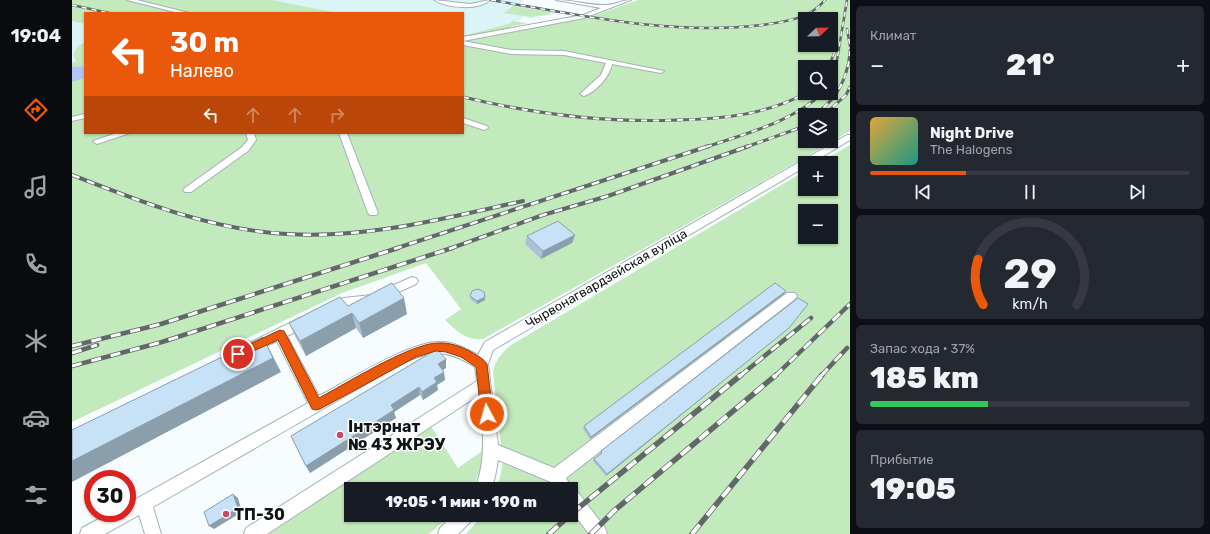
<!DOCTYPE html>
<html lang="ru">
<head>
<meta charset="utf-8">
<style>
  :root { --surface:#171b24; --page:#242831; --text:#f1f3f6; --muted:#9ea1a6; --line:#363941; --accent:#ea580c }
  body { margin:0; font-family:Rubik,sans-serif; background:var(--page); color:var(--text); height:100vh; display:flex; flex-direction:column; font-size:15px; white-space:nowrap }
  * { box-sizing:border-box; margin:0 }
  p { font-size:13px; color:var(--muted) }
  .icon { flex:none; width:22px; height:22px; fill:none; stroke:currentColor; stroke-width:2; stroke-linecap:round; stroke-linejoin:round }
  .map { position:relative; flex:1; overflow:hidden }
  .panel { display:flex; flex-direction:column; gap:6px; padding:6px; background:#0d0f14; width:360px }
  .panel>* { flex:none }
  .hud { position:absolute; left:12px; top:12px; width:380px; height:122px; border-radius:0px; box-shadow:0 1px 3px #0004; background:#ea580c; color:#fff; overflow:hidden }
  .needle { width:26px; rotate:68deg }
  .buttons { position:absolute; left:726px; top:12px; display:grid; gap:8px }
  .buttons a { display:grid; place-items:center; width:40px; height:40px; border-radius:0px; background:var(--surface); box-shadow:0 1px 3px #0004; font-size:20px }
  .speed { position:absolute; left:12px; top:470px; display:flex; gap:8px; font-size:20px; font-weight:700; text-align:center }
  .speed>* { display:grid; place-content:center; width:52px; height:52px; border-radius:50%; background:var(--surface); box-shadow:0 1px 3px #0004; line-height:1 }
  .speed .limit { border:6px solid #d22; background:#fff; color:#111 }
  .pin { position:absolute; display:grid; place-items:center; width:34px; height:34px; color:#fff; margin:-17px; border:2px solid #fff; border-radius:50%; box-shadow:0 1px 4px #0007 }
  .me { position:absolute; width:44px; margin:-22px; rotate:354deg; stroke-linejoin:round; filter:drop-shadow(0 0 3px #0008) }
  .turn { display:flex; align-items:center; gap:14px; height:84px; padding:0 20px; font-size:18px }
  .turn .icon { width:52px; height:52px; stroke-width:2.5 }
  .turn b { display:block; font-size:28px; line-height:34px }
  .lanes { display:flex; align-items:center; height:38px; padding:0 20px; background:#0003; justify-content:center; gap:20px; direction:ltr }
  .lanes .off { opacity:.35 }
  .big { font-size:30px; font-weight:800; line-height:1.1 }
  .panel .tile { flex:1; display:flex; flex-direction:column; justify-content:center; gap:6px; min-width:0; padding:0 14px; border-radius:6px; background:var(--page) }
  .panel .dial { align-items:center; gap:0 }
  .dial svg { height:104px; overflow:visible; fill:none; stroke:var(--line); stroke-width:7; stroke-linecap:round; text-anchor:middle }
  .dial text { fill:var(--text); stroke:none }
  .song { display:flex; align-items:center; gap:12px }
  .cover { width:48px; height:48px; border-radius:6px; background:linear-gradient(135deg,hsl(40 70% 55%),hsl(170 70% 35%)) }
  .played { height:4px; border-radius:2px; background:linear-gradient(90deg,var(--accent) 30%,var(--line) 30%) }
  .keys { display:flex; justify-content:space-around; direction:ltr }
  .heat { display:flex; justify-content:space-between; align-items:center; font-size:22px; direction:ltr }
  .charge { height:6px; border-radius:3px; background:linear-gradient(90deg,#34c759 37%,var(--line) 0) }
  .trip { position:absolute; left:272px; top:482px; width:234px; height:40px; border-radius:0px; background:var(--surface); box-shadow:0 1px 3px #0004; font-weight:800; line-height:40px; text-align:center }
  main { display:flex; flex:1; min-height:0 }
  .tabs { display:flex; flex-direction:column; width:72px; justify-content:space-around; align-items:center; background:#090b0e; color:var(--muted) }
  .tabs .icon { width:28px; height:28px }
  .tabs .on { color:var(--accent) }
  .tabs b { font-size:18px; color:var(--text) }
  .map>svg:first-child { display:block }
  .built { fill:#dbf4f8 }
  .green { fill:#c2eabc; fill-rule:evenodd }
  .water { fill:#b4c4fb }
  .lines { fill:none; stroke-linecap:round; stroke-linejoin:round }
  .minor-casing { stroke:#a3b2b5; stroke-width:2 }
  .minor { fill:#fff; fill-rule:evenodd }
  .rail-far4-casing { stroke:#626869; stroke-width:2.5 }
  .rail-far3-casing { stroke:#626869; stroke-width:3 }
  .rail-far2-casing { stroke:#626869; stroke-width:4 }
  .rail-far1-casing { stroke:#626869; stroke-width:4.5 }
  .rail-casing { stroke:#626869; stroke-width:5.5 }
  .rail-far4 { stroke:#fff; stroke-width:1.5; stroke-dasharray:5; stroke-linecap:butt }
  .rail-far3 { stroke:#fff; stroke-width:2; stroke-dasharray:6; stroke-linecap:butt }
  .rail-far2 { stroke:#fff; stroke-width:2.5; stroke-dasharray:8; stroke-linecap:butt }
  .rail-far1 { stroke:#fff; stroke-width:3; stroke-dasharray:10; stroke-linecap:butt }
  .rail { stroke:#fff; stroke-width:4; stroke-dasharray:12; stroke-linecap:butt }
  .wall { fill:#abc2d4 }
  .shaded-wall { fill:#8b9eac }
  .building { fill:#c7e2f6; stroke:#8b9eac }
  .route { fill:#ea580c; stroke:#983908 }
  .poi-dot { fill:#d44466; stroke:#fff; stroke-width:1.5 }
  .labels { text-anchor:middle; stroke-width:3; stroke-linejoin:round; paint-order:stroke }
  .street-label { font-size:13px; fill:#0f1516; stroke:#fff }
  .near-poi-label { font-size:16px; font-weight:bold; fill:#0f1516; stroke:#fff; text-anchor:start }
</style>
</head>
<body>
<main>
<nav class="tabs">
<b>19:04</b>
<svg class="icon on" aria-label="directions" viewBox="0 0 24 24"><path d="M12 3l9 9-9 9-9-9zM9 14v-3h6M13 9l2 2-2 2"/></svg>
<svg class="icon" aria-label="music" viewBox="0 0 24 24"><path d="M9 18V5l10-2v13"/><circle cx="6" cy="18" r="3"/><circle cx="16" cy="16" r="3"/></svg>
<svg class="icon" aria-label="phone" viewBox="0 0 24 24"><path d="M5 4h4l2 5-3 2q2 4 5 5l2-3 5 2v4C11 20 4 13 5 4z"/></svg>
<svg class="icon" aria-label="climate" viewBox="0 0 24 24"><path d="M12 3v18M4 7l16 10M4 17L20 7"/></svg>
<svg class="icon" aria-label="car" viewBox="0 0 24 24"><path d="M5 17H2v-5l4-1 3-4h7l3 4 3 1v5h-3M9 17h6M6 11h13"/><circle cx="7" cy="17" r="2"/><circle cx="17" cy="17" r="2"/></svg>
<svg class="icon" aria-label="filters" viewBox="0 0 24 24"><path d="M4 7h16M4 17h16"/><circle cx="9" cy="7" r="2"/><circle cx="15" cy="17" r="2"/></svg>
</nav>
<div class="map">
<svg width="778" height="534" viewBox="0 0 778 534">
  <rect width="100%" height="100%" fill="#f7fdfe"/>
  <!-- built -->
  <path class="built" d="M 200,0 L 452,0 L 449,4 L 501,12 L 486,13 L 460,18 L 451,17 L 446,22 L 441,21 L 439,23 L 391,36 L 391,13 L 266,13 Z
    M 0,21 L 13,24 L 13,56 L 0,63 Z"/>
  <!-- green -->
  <path class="green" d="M 0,0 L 200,0 L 266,13 L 13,13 L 13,24 L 0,21 Z
    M 566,0 L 778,0 L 778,131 L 727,161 L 411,339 C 394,341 385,331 373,320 L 389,309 L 354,263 L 270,293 L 0,422 L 0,122 L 13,119 L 13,133 L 391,133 L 391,42 L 521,16 ZM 733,19 L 759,19 L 759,45 L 733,45 ZM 733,67 L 759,67 L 759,93 L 733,93 ZM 733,115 L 759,115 L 759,141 L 733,141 Z
    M 441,6 L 477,12 L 479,14 L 459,17 L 432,13 Z
    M 440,21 L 456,23 L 391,38 L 391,36 L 439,23 Z
    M 13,42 L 13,114 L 0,117 L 0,63 L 4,61 L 1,55 L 6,46 Z
    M 778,145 L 778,534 L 394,534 L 411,515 L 499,515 L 499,489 L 425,489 L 431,464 L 421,373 C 423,360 429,354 439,345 L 733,171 L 733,189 L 759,189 L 759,163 L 747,163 ZM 733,211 L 759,211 L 759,237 L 733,237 Z
    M 359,426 L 386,468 L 410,451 L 408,471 L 400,489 L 279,489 L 279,515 L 379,515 L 357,534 L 197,534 Z"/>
  <!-- water -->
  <path class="water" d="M 13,66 L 13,78 L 0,82 L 0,67 Z"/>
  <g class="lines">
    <defs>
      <path id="minor" d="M 55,0 L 65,0 L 117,13 L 107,13 Z
        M 362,0 L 398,4 L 418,0 C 406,11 375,8 362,0 Z
        M 484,0 C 501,0 518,6 534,5 C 543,5 550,0 559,0 L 512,18 L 391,41 L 391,37 L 511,15 L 529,8 Z
        M 391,41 L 439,50 L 492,51 L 592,71 L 589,73 L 540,64 C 538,76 524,92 512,96 L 508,94 L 529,75 L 534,63 L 492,55 L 439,54 L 391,45 Z
        M 13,114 L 13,118 L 0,121 L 0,117 Z
        M 391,118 L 415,126 L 416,128 L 412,130 L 391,123 Z
        M 45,133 L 58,133 L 25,144 L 21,141 Z
        M 174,133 L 182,133 L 184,140 L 176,151 L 119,192 L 113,192 L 111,190 L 113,188 L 170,147 L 176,140 Z
        M 267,133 L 275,133 L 306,213 L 304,215 L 298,215 L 296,213 Z
        M 775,135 L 778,135 L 778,140 L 740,163 L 733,163 L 733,167 L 421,350 L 416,364 L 426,445 L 482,468 L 715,293 L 723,293 L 725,296 L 723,299 L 494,478 L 501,490 L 505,491 L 533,528 L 535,534 L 517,534 L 499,510 L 499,489 L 484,489 L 479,482 L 426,460 L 423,477 L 419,489 L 403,489 C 415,459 411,427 407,395 L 195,534 L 172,534 L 174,528 L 405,381 L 403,367 C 373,348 358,350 327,365 L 81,507 L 89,534 L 73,534 L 67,515 L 33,534 L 8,534 L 10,528 L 38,513 L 55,513 L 55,504 L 236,403 L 205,341 L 181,352 L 177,351 L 175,347 L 177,343 L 228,318 L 232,317 L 236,318 L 238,322 L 236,326 L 215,336 L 247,396 C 276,381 340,339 372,342 C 384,343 395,349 406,355 L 413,342 Z
        M 340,277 L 344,278 L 346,281 L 344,284 L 301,304 L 273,307 L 260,313 L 256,311 L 254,308 L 256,305 L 272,298 L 299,295 Z
        M 381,515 L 401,515 L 399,521 L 386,534 L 366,534 L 368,528 Z"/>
    </defs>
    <!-- minor casing -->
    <use href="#minor" class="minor-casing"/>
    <!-- minor -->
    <use href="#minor" class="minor"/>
    <defs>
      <path id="rail-far4" d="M 419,0 C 508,15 599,36 690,25 C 712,22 738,19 753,0
        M 0,5 L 37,13
        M 775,29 L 778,46
        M 757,66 L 763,51
        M 764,66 L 775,0
        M 776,66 L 778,50"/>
      <path id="rail-far3" d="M 756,67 L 757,65
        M 759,83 L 764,65
        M 391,97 C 462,114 532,123 605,120 C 650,119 694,115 734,93
        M 742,115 C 761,102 771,87 776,65
        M 752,115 L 774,95 L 778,87
        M 634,147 C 675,133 718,123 751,93
        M 674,147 L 733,126"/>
      <path id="rail-far2" d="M 0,175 C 69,202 140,230 215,234 C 295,239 374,218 451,201
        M 322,249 L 637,146
        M 377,249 L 471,215 L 536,196 L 677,146"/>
      <path id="rail-far1" d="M 0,346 L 89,324 L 326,248
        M 0,353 L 25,345
        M 0,366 L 90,342 L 380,248
        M 668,376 L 739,318
        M 703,376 L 778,304
        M 749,376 L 775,348"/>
      <path id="rail" d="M 499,514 L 669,375
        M 477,534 L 498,515
        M 519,534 L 543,510 L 704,375
        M 620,534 L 750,375"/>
    </defs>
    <!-- rail-far4 casing -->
    <use href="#rail-far4" class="rail-far4-casing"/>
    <!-- rail-far3 casing -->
    <use href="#rail-far3" class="rail-far3-casing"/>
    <!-- rail-far2 casing -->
    <use href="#rail-far2" class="rail-far2-casing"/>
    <!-- rail-far1 casing -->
    <use href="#rail-far1" class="rail-far1-casing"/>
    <!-- rail casing -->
    <use href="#rail" class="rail-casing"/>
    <!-- rail-far4 -->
    <use href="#rail-far4" class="rail-far4"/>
    <!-- rail-far3 -->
    <use href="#rail-far3" class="rail-far3"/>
    <!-- rail-far2 -->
    <use href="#rail-far2" class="rail-far2"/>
    <!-- rail-far1 -->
    <use href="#rail-far1" class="rail-far1"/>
    <!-- rail -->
    <use href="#rail" class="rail"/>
  </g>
  <!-- wall -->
  <path class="wall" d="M 503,235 L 500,243 L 469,259 L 453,244 L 455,236 Z
    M 712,294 L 518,439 L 511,429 L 512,426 Z
    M 398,296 L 413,300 L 405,304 L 398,299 Z
    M 276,306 L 335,314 L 291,338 L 284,328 L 234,356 L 224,338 L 217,323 Z
    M 714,330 L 534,476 L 521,461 L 522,459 L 528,454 L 528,453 L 529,451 Z
    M 374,368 L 371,370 L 373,380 L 365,385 L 366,390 L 351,400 L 348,395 L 322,412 L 324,418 L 238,473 L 234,466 L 219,436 Z"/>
  <!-- shaded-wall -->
  <path class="shaded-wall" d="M 503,235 L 500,243 L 469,259 L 471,251 Z
    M 714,291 L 712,294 L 518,439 L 519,437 Z
    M 413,297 L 413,300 L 405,304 L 405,301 Z
    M 332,298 L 335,314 L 291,338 L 287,323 Z
    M 280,313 L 284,328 L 234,356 L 228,341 Z
    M 717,328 L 714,330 L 534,476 L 535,474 Z
    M 191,337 L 209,372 L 0,482 L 0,461 Z
    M 374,359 L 374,368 L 367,372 L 366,364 Z
    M 372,372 L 373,380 L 365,385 L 366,390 L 351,400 L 350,392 L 362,378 Z
    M 347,387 L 348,395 L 322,412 L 324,418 L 238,473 L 234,466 L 319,405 Z
    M 161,494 L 166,498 L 170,512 L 142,529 L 137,526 Z"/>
  <!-- building -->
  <path class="building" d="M 486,221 L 503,235 L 471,251 L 455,236 Z
    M 320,283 L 332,298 L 287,323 L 280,313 L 228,341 L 217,323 L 268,297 L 276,306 Z
    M 703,283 L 714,291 L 519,437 L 512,426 Z
    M 406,289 L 412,292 L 413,297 L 405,301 L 398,296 L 400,291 Z
    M 726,298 L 736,304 L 717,328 L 535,474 L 522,459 L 530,453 L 529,451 Z
    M 191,337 L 201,358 L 0,461 L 0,430 Z
    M 365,349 L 374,359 L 366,364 L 372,372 L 362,378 L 365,382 L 350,392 L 347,387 L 319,405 L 322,410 L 234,466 L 219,436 Z
    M 161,494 L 166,508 L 137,526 L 132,512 Z"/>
  <!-- route -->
  <path class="route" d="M 208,330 L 212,331 L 247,398 C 273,384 339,343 366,343 C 377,342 391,347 401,353 C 406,356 412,359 415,364 L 421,414 L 419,418 L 415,420 L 411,418 L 409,414 L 404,367 L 389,357 L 374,352 L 364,351 L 344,357 L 248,409 L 244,410 L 240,409 L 206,340 L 166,358 L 163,357 L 161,354 L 163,351 Z"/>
  <!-- markers -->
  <g class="poi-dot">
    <circle cx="268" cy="435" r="4"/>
    <circle cx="154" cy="514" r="4"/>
  </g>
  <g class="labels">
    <!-- street labels -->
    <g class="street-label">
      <text transform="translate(534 278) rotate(-30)" y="5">Чырвонагвардзейская вуліца</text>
    </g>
    <!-- near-poi labels -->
    <g class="near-poi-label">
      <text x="276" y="432">Інтэрнат<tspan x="276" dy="18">№ 43 ЖРЭУ</tspan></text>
      <text x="162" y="520">ТП-30</text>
    </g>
  </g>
</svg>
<div class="buttons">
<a><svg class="needle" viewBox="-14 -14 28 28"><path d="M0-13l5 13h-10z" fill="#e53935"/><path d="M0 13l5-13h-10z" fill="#9ea1a6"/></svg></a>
<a><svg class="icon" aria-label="search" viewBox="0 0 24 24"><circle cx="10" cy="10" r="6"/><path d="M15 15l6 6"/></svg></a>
<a><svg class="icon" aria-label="layers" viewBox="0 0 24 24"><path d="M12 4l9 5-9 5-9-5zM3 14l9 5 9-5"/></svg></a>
<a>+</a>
<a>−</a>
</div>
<div class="speed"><div class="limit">30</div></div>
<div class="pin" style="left:166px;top:354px;background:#d93025"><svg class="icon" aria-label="arrive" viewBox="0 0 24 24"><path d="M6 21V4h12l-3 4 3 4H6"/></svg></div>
<svg class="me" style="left:415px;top:414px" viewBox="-20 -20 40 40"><circle r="17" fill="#ea580c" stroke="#fff" stroke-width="3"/><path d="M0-11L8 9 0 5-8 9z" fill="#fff"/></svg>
<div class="trip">19:05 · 1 мин · 190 m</div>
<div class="hud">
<div class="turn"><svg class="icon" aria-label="left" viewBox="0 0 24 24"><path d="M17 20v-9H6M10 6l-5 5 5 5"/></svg><div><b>30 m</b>Налево</div></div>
<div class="lanes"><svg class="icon" aria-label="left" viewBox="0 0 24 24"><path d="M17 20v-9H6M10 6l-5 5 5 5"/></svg><svg class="icon off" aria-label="ahead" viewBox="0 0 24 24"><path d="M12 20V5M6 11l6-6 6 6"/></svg><svg class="icon off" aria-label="ahead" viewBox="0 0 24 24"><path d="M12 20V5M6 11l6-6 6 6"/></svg><svg class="icon off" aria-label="right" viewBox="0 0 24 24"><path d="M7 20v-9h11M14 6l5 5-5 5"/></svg></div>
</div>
</div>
<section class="panel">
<div class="tile"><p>Климат</p>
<div class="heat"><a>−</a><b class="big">21°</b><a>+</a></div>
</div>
<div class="tile">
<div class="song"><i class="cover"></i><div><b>Night Drive</b><p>The Halogens</p></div></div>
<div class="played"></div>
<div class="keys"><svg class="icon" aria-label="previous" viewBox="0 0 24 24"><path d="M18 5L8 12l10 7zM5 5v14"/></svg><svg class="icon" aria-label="pause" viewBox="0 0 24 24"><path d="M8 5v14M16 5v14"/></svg><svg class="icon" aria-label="next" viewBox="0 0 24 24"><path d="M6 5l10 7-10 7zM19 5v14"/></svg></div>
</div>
<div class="tile dial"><svg viewBox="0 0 100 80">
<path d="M14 69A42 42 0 1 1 86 69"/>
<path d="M14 69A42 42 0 0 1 10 34" stroke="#ea580c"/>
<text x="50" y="56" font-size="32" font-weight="700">29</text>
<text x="50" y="72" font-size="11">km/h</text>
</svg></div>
<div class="tile"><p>Запас хода · 37%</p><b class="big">185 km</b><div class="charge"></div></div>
<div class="tile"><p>Прибытие</p><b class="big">19:05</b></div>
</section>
</main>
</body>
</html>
